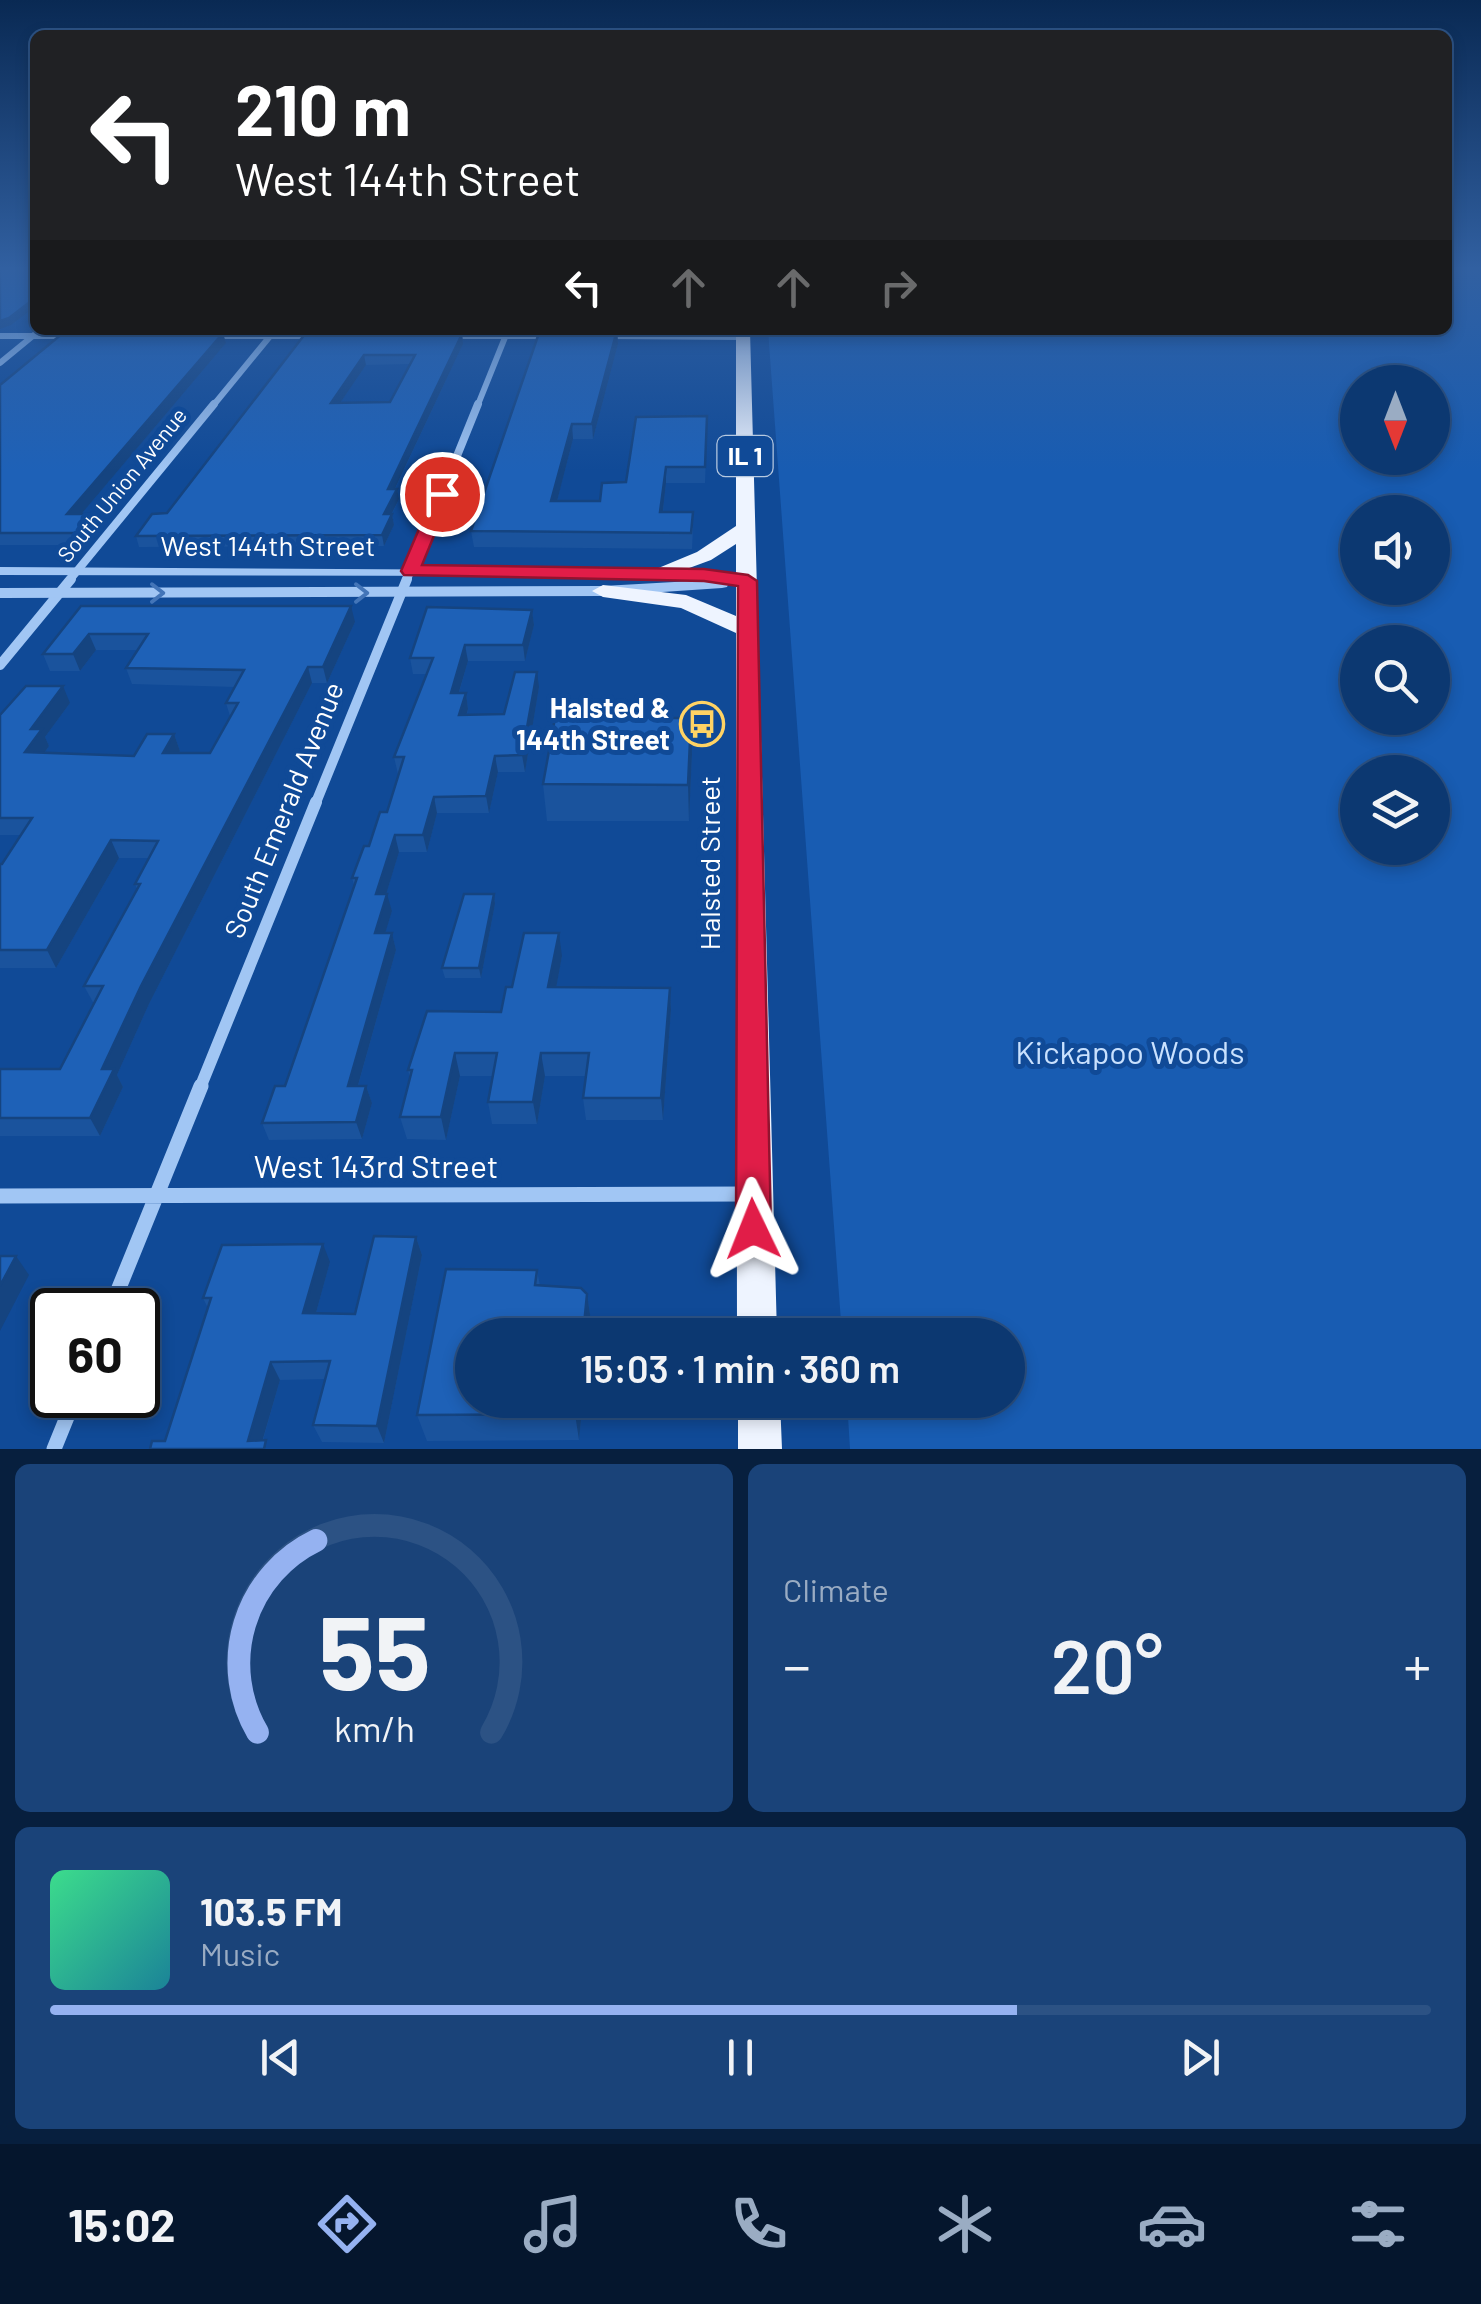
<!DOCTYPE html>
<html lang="en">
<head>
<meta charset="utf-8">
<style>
  :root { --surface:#0c3871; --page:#1a4379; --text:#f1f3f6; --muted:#9aacc3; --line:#2c5284; --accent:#95b2f1 }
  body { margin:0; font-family:Barlow,sans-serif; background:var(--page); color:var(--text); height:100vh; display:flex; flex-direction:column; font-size:38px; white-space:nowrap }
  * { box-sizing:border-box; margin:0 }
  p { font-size:32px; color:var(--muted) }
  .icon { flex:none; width:55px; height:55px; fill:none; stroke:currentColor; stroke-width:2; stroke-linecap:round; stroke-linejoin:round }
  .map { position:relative; height:1449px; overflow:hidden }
  .sheet { display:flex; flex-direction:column; gap:15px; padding:15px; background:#071f3e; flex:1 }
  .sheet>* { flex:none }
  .banner { position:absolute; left:30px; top:30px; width:1422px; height:305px; border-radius:15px; box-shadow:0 5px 15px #0003,0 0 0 2px var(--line); background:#202124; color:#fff; overflow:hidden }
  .needle { width:65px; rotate:180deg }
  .controls { position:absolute; left:1340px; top:365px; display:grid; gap:20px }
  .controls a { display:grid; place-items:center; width:110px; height:110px; border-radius:50%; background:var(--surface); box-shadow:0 5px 15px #0003,0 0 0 2px var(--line); font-size:50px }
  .speed { position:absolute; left:30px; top:1288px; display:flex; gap:20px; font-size:50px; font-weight:700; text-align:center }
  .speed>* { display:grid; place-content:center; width:130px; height:130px; border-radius:50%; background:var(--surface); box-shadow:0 5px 15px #0003,0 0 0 2px var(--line); line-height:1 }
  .speed .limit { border:5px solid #111; border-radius:15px; background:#fff; color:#111 }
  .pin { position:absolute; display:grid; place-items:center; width:85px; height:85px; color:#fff; margin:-42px; border:5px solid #fff; border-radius:50%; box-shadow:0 2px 10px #0007 }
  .me { position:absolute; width:110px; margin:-55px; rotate:358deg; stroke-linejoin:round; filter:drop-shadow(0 0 8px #0008) }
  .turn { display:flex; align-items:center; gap:35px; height:210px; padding:0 40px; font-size:45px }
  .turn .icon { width:130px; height:130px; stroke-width:2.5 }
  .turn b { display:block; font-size:70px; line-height:85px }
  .lanes { display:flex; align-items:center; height:95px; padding:0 40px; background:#0003; justify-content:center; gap:50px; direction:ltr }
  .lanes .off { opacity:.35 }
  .big { font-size:75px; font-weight:600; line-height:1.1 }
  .sheet .tile { flex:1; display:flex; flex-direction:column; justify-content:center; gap:15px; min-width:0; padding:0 35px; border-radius:15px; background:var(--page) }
  .sheet .dial { align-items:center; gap:0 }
  .dial svg { height:260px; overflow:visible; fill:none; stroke:var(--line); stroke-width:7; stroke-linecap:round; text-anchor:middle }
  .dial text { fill:var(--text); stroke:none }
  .song { display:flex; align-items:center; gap:30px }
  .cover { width:120px; height:120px; border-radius:15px; background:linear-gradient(135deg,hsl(150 70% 55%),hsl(190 70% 35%)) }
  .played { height:10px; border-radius:5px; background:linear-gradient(90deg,var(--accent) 70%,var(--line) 70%) }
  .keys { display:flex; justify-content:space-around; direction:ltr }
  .heat { display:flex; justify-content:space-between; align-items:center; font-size:55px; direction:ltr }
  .sheet .tiles { flex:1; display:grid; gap:15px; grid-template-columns:1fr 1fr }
  .tile:last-child { grid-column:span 2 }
  .trip { position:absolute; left:455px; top:1318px; width:570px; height:100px; border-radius:50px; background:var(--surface); box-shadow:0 5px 15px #0003,0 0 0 2px var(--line); font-weight:600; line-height:100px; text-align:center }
  .dock { display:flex; height:160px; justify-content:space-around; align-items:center; background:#05162d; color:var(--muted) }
  .dock .icon { width:70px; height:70px }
  .dock .current { color:var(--accent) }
  .dock b { font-size:45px; color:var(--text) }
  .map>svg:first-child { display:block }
  .green { fill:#185cb2; fill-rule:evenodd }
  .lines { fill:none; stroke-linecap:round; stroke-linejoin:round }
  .minor-far4 { stroke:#a1c6f4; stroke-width:6 }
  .minor-far3 { stroke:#a1c6f4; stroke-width:8 }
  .minor-far2 { stroke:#a1c6f4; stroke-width:10 }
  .minor-far1 { stroke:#a1c6f4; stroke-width:12 }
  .minor { stroke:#a1c6f4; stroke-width:15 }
  .tertiary { fill:#a1c6f4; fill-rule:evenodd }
  .primary { fill:#eef4ff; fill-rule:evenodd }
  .wall { fill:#1a539d; fill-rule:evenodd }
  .shaded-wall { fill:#154480 }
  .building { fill:#1e61b7; stroke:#154480; stroke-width:2.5; fill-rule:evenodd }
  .oneway { stroke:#4375b8 }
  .route { fill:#e11d48; stroke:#92132f; stroke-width:2.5 }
  .labels { text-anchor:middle; stroke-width:10; stroke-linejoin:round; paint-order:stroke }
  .far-street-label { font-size:22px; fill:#fff; stroke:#104a97 }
  .shield { fill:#104a97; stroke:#b7c9e0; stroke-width:2.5 }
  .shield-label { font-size:25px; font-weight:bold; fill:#fff }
  .street-label { font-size:28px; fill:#fff; stroke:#104a97 }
  .poi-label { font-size:28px; font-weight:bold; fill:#fff; stroke:#104a97; text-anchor:end }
  .near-park-label { font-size:32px; fill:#c9e1fe; stroke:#104a97 }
  .near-street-label { font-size:32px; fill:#fff; stroke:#104a97 }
</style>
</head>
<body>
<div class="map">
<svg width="1481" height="1449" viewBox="0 0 1481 1449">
  <rect width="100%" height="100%" fill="#104a97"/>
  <!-- green -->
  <path class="green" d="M 1448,268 L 1481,268 L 1481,1449 L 850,1449 L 847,1400 L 1008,1400 L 1008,1335 L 842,1335 L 768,330 L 1448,330 ZM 1358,382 L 1432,382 L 1432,458 L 1358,458 ZM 1358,512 L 1432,512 L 1432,588 L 1358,588 ZM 1432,642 L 1432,718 L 1358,718 L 1358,642 ZM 1358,772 L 1432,772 L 1432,848 L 1358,848 Z"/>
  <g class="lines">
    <!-- minor-far4 -->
    <path class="minor-far4" d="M 0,336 L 69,336
      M 211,336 L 314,336
      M 451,336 L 549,336
      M 606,336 L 743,337
      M 0,363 L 34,335
      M 212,407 L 271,335
      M 477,407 L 508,330"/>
    <!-- minor-far3 -->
    <path class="minor-far3" d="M 68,582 L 214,404
      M 406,582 L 478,404"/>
    <!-- minor-far2 -->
    <path class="minor-far2" d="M 0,665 L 71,579
      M 315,805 L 407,579"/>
    <!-- minor-far1 -->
    <path class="minor-far1" d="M 200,1088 L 316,802"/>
    <!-- minor -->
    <path class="minor" d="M 0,1196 L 749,1194
      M 110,1310 L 201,1086
      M 54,1449 L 76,1395"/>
    <!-- tertiary -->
    <path class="tertiary" d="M 0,567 L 704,571 L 748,577 L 755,581 L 748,585 L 729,583 L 727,587 L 722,588 L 603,596 L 0,598 L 0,588 L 603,586 L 710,580 L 531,576 L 0,575 Z"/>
    <!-- primary -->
    <path class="primary" d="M 736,330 L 750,330 L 777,1335 L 737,1335 L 736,633 L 681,608 L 603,597 L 592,591 L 603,585 L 686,595 L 736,616 L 736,544 L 711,560 L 662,578 L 655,580 L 644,574 L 697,552 L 736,526 Z
      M 738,1400 L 780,1400 L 782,1449 L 738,1449 Z"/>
  </g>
  <!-- wall -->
  <path class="wall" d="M 617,330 L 618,344 L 593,439 L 573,439 L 557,501 L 600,501 L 626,482 L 707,431 L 705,483 L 666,483 L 663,512 L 693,528 L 692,549 L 474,547 L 471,531 Z
    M 305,334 L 462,334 L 463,344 L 395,489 L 397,489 L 399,499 L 392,514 L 394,525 L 384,546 L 139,547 L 136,536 L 167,513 ZM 410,364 L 390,402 L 340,403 L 366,365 Z
    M 226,343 L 81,514 L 104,526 L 89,545 L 0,545 L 0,385 Z
    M 81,606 L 355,622 L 327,683 L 312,683 L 149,1004 L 117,1075 L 123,1087 L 100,1136 L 0,1136 L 0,1069 L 60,1069 L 94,1004 L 84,986 L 137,889 L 135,884 L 149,858 L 119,858 L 56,968 L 0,968 L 0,864 L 2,864 L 21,835 L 0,835 L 0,715 L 70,703 L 45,737 L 49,746 L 45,752 L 134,756 L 174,734 L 180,751 L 179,753 L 210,753 L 230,716 L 226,703 L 235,687 L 132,684 L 126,668 L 137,650 L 96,650 L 80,671 L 50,671 L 43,654 Z
    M 532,610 L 534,625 L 525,661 L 468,661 L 459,693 L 466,693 L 468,709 L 467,714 L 504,714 L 539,687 L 525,772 L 498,772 L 489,813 L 437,813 L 427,852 L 399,852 L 386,894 L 392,911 L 385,933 L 392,933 L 396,950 L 358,1086 L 366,1086 L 372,1103 L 362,1139 L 269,1140 L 262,1123 L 285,1086 L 354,885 L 352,878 L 387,812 L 398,774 L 394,757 L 427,674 L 413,674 L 410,658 Z
    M 659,718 L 692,754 L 689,821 L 547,821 L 543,784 Z
    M 494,894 L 495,904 L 481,978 L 445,978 L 442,968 Z
    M 562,956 L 556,987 L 670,988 L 671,1010 L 663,1120 L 586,1120 L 583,1098 L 586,1076 L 545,1076 L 537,1124 L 492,1124 L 488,1102 L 492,1076 L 460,1076 L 446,1140 L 407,1139 L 400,1117 L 410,1078 L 408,1070 L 501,1012 L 512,987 Z
    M 416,1237 L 422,1255 L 384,1443 L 322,1442 L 313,1425 L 325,1379 L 280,1380 L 263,1440 L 165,1441 L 208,1308 L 203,1298 L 330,1262 L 316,1313 L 355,1314 Z
    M 537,1270 L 540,1286 L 587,1294 L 591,1321 L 579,1440 L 427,1441 L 417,1415 Z"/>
  <!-- shaded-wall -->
  <path class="shaded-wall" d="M 35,298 L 35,307 L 11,325 L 0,329 L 0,321 Z
    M 617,330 L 618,344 L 593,439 L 592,424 Z
    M 223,333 L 226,343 L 72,525 L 67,514 Z
    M 462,334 L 463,344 L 390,499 L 388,489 Z
    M 364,355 L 366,365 L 334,412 L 331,403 Z
    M 572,424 L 573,439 L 553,517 L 551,501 Z
    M 666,467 L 666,483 L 661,528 L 660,512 Z
    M 397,489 L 399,499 L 386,525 L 384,514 Z
    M 100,514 L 104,526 L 89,545 L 84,533 Z
    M 392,514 L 394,525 L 384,546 L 382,535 Z
    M 351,606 L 355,622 L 327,683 L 323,667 Z
    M 532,610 L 534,625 L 525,661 L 523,645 Z
    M 89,634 L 96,650 L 80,671 L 73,654 Z
    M 465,645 L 468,661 L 454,709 L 451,693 Z
    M 308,667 L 312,683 L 149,1004 L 117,1075 L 123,1087 L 100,1136 L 90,1118 L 102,1069 L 141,986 Z
    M 537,672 L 539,687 L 525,772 L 522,755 Z
    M 63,686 L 70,703 L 45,737 L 49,746 L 33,769 L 25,752 L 31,729 Z
    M 466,693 L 468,709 L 462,731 L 459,715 Z
    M 691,718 L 692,754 L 689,821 L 688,785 Z
    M 174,734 L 180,751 L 169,770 L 163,753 Z
    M 495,756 L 498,772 L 489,813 L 486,796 Z
    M 434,797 L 437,813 L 427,852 L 423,835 Z
    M 395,835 L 399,852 L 381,911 L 376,894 Z
    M 111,840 L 119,858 L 56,968 L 47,950 Z
    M 387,894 L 392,911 L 380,950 L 375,933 Z
    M 494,894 L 495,904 L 481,978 L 479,968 Z
    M 392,933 L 396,950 L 353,1103 L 348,1086 Z
    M 559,933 L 562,956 L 552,1010 L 548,987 Z
    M 670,988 L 671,1010 L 663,1120 L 661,1098 Z
    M 455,1053 L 460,1076 L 446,1140 L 441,1117 Z
    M 541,1053 L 545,1076 L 537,1124 L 533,1102 Z
    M 366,1086 L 372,1103 L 362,1139 L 356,1122 Z
    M 416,1237 L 422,1255 L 384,1443 L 377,1426 Z
    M 323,1244 L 330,1262 L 311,1331 L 303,1313 Z
    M 16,1256 L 29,1275 L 0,1331 L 0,1286 Z
    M 587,1294 L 591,1321 L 590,1335 L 583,1335 Z
    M 271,1362 L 280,1380 L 260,1449 L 248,1441 Z
    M 576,1400 L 583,1400 L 579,1440 L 575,1414 Z"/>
  <!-- building -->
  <path class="building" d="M 0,268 L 35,268 L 35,298 L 9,318 L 0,321 Z
    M 540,330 L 617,330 L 592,424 L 572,424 L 551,501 L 600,501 L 602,483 L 626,482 L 636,417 L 707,416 L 705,467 L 666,467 L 660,512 L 693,512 L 691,533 L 471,531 Z
    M 63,333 L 223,333 L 67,514 L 100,514 L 84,533 L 0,533 L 0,385 Z
    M 305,334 L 462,334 L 388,489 L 397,489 L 384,514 L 392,514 L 382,535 L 136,536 L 152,514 L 167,513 ZM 364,355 L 415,355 L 390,402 L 331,403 Z
    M 81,606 L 351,606 L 323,667 L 308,667 L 141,986 L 102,1069 L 114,1069 L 90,1118 L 0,1118 L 0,1069 L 60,1069 L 103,986 L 84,986 L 140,884 L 135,884 L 158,841 L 111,840 L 47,950 L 0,950 L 0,864 L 2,864 L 32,818 L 0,818 L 0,715 L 26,686 L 63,686 L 31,729 L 42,729 L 25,752 L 134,756 L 147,734 L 174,734 L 163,753 L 210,753 L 238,703 L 226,703 L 244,670 L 126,668 L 148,634 L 89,634 L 73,654 L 43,654 Z
    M 427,607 L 532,610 L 523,645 L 465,645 L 451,693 L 466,693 L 459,715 L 504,714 L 515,672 L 537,672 L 522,755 L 495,756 L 486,796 L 434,797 L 423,835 L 395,835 L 376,894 L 387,894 L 375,933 L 392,933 L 348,1086 L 366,1086 L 356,1122 L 262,1123 L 275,1086 L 285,1086 L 357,878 L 352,878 L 364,846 L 369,846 L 380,812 L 387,812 L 404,757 L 394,757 L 433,658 L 410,658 Z
    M 606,712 L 658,712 L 658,718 L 691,718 L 688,785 L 543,784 L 555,718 L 605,718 Z
    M 464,894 L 494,894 L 479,968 L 442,968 Z
    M 524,933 L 559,933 L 548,987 L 670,988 L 661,1098 L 583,1098 L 589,1053 L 541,1053 L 533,1102 L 488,1102 L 497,1053 L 455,1053 L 441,1117 L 400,1117 L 412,1070 L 408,1070 L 427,1011 L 501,1012 L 506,987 L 512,987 Z
    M 374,1236 L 416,1237 L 377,1426 L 313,1425 L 330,1361 L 271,1362 L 248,1441 L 266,1440 L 264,1449 L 150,1449 L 152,1441 L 165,1441 L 211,1298 L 203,1298 L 222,1245 L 323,1244 L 303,1313 L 355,1314 Z
    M 0,1256 L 16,1256 L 0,1286 Z
    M 446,1269 L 537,1270 L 535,1285 L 581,1288 L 587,1294 L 583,1335 L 472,1335 L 472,1400 L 576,1400 L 575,1414 L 417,1415 Z"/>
  <!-- one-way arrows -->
  <defs><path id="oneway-chevron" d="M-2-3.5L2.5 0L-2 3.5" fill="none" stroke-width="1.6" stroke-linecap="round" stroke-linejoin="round" transform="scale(2.5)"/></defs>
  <g class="oneway">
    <use href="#oneway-chevron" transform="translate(157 593)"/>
    <use href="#oneway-chevron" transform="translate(361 593)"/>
  </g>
  <!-- sky -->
  <linearGradient id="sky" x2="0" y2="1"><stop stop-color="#092953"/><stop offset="0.57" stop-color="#3160a1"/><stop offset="1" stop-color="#3160a1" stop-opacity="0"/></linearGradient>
  <rect width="1481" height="471" fill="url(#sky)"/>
  <!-- route -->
  <path class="route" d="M 442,489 L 451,494 L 422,565 L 704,569 L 748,575 L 757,581 L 771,1229 L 766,1241 L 753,1245 L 741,1241 L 736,1229 L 738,586 L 704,581 L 404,575 L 401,571 L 434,494 Z"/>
  <!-- icons -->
  <defs>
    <symbol id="bus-ring" viewBox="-11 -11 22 22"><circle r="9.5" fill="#104a97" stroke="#ffd364" stroke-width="1.5"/><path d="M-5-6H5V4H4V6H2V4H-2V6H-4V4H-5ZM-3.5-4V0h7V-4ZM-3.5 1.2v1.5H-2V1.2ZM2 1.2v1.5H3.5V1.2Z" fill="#ffd364"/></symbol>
  </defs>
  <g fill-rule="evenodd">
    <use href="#bus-ring" x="677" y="699" width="50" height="50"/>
  </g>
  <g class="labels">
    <!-- far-street labels -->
    <g class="far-street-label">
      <text transform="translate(122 485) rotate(-51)" y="8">South Union Avenue</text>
    </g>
    <!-- shield labels -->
    <rect class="shield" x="717.5" y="436" width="55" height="40" rx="8"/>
    <g class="shield-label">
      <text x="745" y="465">IL 1</text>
    </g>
    <!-- street labels -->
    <g class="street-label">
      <text x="268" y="556">West 144th Street</text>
      <text transform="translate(284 810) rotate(-68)" y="10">South Emerald Avenue</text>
      <text transform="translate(710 863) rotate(-90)" y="10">Halsted Street</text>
    </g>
    <!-- poi labels -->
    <g class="poi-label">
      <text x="670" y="718">Halsted &amp;<tspan x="670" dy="32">144th Street</tspan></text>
    </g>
    <!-- near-park labels -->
    <g class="near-park-label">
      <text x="1130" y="1064">Kickapoo Woods</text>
    </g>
    <!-- near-street labels -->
    <g class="near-street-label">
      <text x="376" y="1178">West 143rd Street</text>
    </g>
  </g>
</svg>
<div class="controls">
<a><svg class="needle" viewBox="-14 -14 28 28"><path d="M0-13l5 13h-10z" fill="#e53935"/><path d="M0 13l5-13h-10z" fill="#9aacc3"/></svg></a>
<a><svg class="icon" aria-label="sound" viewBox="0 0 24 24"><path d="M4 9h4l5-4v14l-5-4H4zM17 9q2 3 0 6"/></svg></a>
<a><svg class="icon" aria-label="search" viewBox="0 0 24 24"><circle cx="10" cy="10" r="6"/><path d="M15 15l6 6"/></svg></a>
<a><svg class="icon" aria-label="layers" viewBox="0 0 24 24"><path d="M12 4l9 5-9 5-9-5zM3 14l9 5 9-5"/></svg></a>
</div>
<div class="speed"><div class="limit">60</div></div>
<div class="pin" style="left:442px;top:494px;background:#d93025"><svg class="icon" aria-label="arrive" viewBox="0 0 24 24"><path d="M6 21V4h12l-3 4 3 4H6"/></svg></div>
<svg class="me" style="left:753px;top:1229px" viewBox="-20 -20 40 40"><path d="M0-17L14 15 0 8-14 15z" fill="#e11d48" stroke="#fff" stroke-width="4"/></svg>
<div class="trip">15:03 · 1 min · 360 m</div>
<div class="banner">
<div class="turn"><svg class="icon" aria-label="left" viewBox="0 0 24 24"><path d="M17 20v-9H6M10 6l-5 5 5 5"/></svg><div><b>210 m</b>West 144th Street</div></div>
<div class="lanes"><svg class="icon" aria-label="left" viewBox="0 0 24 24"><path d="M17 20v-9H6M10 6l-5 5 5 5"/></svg><svg class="icon off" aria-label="ahead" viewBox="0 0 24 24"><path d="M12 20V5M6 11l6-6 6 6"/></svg><svg class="icon off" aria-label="ahead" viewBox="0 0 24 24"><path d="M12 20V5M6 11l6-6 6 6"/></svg><svg class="icon off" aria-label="right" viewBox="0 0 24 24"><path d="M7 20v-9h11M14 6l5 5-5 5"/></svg></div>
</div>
</div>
<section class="sheet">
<div class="tiles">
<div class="tile dial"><svg viewBox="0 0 100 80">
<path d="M14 69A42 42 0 1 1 86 69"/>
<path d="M14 69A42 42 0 0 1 32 10" stroke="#95b2f1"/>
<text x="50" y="56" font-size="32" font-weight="700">55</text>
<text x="50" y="72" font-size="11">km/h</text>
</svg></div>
<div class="tile"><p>Climate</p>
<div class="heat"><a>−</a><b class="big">20°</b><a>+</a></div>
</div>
<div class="tile">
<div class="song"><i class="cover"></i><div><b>103.5 FM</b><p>Music</p></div></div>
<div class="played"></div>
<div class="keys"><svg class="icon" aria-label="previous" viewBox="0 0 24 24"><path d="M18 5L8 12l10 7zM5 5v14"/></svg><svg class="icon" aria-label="pause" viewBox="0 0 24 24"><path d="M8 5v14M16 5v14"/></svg><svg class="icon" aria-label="next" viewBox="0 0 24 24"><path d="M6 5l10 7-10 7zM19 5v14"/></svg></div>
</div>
</div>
</section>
<nav class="dock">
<b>15:02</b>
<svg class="icon current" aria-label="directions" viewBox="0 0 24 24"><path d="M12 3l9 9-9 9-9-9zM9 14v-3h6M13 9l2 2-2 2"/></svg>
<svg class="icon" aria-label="music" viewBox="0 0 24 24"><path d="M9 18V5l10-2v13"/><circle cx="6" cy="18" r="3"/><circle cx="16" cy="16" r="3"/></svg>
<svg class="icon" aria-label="phone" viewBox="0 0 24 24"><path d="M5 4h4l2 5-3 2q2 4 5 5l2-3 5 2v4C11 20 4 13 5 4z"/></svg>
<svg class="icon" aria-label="climate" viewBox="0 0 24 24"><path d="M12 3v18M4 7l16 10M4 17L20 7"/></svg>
<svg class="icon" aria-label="car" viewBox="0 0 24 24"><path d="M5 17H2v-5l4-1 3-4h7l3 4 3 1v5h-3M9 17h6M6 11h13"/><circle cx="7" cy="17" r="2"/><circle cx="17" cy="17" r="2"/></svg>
<svg class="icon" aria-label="filters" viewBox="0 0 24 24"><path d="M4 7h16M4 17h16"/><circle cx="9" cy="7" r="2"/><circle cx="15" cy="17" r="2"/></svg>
</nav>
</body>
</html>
